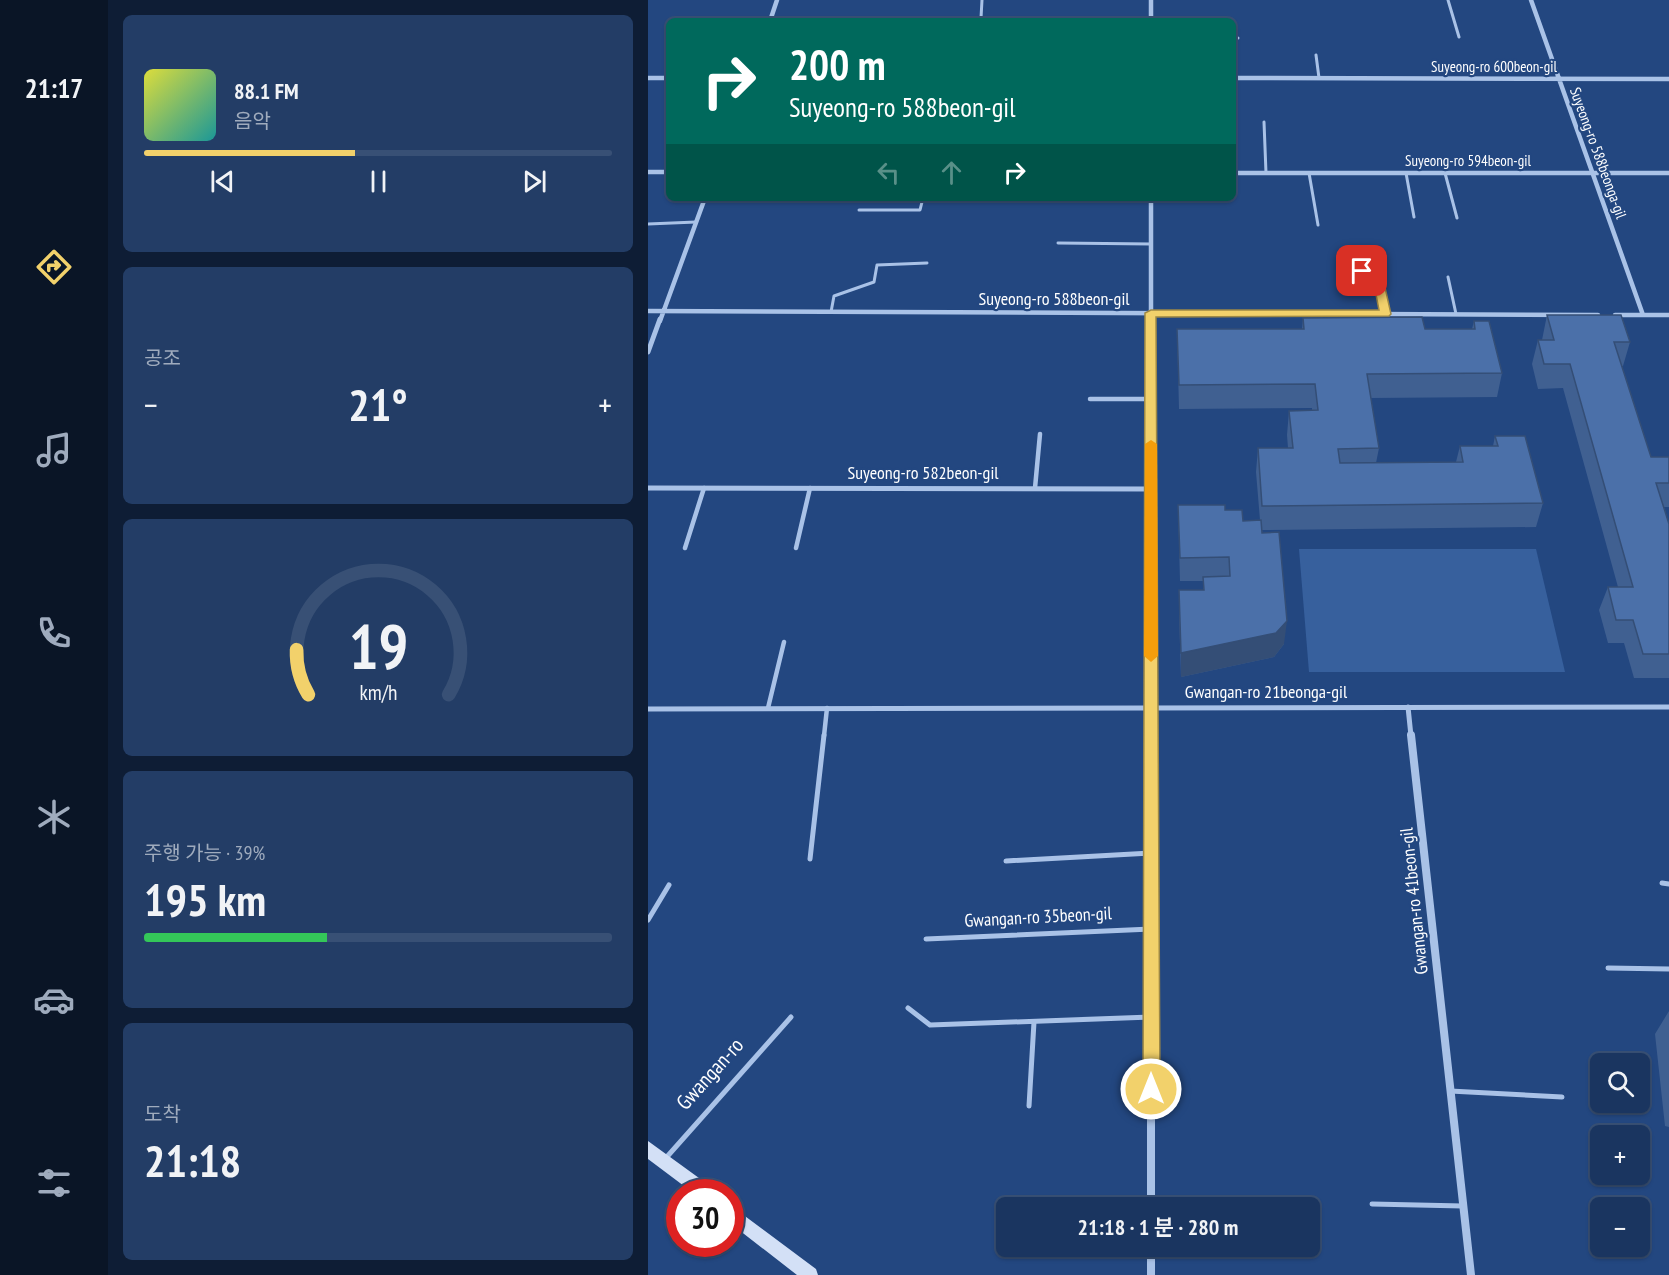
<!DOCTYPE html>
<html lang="ko">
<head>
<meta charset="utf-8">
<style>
  :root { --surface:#1a3560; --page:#233d66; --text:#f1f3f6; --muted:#9fabbd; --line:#385075; --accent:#f2d16b }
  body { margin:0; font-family:"PT Sans Narrow","Noto Sans KR",sans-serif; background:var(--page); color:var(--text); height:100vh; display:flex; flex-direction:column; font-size:22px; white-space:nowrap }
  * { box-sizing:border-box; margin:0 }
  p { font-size:20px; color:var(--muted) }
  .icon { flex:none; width:33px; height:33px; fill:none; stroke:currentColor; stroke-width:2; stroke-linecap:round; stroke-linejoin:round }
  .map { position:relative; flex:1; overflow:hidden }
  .sheet { display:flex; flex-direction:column; gap:15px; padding:15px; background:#0e1d35; width:540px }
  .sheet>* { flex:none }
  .banner { position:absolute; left:18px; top:18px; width:570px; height:183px; border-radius:9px; box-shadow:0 2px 4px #0004,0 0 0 2px var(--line); background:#00695c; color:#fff; overflow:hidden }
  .fabs { position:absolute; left:942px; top:1053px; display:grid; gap:12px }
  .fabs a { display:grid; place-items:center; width:60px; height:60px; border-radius:9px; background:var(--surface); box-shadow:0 2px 4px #0004,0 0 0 2px var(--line); font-size:30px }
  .speed { position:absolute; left:18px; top:1179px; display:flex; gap:12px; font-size:30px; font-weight:700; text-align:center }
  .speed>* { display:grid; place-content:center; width:78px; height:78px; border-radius:50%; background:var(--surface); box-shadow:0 2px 4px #0004,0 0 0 2px var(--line); line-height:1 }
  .speed .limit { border:9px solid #d22; background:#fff; color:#111 }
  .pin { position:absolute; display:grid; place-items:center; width:51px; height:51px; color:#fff; margin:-26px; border-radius:12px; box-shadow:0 3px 9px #0006 }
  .me { position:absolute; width:66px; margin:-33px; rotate:0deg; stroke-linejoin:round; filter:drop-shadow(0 0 4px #0008) }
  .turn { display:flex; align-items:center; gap:21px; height:126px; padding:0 24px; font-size:27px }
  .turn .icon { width:78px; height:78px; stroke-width:2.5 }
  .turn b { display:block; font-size:42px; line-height:51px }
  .lanes { display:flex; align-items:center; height:57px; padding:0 24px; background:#0003; justify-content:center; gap:30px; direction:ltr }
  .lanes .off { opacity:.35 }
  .big { font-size:45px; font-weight:600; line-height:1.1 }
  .sheet .card { flex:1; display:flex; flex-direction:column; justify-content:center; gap:9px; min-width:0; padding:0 21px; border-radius:9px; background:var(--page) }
  .sheet .dial { align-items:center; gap:0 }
  .dial svg { height:156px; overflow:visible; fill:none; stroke:var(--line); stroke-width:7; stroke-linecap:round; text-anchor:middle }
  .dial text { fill:var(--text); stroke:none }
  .song { display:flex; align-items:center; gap:18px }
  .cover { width:72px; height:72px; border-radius:9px; background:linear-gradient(135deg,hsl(60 70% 55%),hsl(180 70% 35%)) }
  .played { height:6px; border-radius:3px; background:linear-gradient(90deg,var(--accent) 45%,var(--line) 45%) }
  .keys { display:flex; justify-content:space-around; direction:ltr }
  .heat { display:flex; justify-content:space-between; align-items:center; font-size:33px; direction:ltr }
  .charge { height:9px; border-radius:4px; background:linear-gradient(90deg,#34c759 39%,var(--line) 0) }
  .trip { position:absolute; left:348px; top:1197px; width:324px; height:60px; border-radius:9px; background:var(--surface); box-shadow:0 2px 4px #0004,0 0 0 2px var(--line); font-weight:600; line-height:60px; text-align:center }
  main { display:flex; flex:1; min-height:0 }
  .tabs { display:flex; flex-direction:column; width:108px; justify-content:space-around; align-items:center; background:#0a1526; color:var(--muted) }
  .tabs .icon { width:42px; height:42px }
  .tabs .current { color:var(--accent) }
  .tabs b { font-size:27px; color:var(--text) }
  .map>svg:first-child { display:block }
  .green { fill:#37609d }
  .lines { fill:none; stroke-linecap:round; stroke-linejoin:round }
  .service-far2 { stroke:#a9c2e7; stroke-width:3 }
  .service-far1 { stroke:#a9c2e7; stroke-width:4.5 }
  .service { stroke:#a9c2e7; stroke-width:5 }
  .minor-far2 { stroke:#a9c2e7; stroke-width:4.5 }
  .minor-far1 { stroke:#a9c2e7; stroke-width:5 }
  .minor { stroke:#a9c2e7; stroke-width:8 }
  .secondary { fill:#d3e0f6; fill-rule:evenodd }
  .wall { fill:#406091 }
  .shaded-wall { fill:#344e76 }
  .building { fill:#4b70a9; stroke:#344e76; stroke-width:1.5 }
  .route { fill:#f2d16b; stroke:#9d8846; stroke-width:1.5 }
  .slow { fill:#f59e0b }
  .labels { text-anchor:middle; stroke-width:4.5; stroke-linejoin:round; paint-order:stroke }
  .far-street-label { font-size:15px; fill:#fff; stroke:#234780 }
  .street-label { font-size:18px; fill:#fff; stroke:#234780 }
  .near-street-label { font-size:21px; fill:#fff; stroke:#234780 }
</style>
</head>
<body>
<main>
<nav class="tabs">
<b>21:17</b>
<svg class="icon current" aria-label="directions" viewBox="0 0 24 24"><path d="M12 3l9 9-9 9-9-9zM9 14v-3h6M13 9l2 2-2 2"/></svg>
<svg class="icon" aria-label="music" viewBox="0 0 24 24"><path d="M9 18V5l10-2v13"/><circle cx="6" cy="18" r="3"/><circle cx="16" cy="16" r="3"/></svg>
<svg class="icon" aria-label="phone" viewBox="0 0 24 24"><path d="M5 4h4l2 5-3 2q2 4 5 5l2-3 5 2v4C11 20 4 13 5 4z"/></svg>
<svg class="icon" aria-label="climate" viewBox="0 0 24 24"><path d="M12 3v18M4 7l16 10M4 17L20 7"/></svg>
<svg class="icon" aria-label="car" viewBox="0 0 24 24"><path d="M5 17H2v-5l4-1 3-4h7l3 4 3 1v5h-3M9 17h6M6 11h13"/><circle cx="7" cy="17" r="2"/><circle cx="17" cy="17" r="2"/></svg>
<svg class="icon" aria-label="filters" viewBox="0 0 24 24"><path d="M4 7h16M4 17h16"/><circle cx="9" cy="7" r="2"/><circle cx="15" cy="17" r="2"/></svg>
</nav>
<section class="sheet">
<div class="card">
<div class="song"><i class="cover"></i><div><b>88.1 FM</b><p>음악</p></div></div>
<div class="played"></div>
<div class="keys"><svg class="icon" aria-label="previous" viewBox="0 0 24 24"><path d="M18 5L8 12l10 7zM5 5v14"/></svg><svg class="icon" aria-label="pause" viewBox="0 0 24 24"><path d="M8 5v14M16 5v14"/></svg><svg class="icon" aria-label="next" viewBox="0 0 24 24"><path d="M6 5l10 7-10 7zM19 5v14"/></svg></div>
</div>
<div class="card"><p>공조</p>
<div class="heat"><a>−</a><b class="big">21°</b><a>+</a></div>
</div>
<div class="card dial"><svg viewBox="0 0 100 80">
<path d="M14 69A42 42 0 1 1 86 69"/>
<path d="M14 69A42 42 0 0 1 8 46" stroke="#f2d16b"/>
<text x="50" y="56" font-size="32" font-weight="700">19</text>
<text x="50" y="72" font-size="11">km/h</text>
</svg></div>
<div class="card"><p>주행 가능 · 39%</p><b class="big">195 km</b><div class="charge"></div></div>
<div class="card"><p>도착</p><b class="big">21:18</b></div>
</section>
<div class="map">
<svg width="1021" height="1275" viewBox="0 0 1021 1275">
  <rect width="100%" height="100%" fill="#234780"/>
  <!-- green -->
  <path class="green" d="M 651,549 L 888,549 L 917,672 L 661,672 Z"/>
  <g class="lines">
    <!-- service-far2 -->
    <path class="service-far2" d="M 800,0 L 811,37
      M 333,18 L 334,0
      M 585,38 L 590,38
      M 668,55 L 671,78
      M 616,122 L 618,173
      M 661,173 L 670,225
      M 758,173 L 766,217
      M 797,173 L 809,218
      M 211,210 L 272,210 L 275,198
      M 0,224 L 48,222
      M 410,243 L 503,244
      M 714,271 L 731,283 L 737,314
      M 800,277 L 808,314
      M 183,312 L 186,296 L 226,282 L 229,265 L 279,263"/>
    <!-- service-far1 -->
    <path class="service-far1" d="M 442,399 L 503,399
      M 387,488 L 392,434
      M 37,548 L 56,488
      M 148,548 L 162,488
      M 120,708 L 136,642
      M 176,736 L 179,708"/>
    <!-- service -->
    <path class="service" d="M 162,859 L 176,735
      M 358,861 L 503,853
      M 1014,883 L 1021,884
      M 0,920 L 21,885
      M 278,939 L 503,929
      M 960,968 L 1021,969
      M 260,1008 L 282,1025 L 503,1017
      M 802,1091 L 914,1097
      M 381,1106 L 386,1022
      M 17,1159 L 143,1017
      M 724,1204 L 815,1206"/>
    <!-- minor-far2 -->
    <path class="minor-far2" d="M 503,0 L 503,21
      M 883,0 L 995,315
      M 122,21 L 129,0
      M 0,78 L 21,78
      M 585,78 L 1021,79
      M 0,172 L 21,172
      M 585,173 L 1021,173
      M 503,198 L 503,321
      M 0,311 L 950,315
      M 967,315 L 1021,315
      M 12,321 L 57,198"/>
    <!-- minor-far1 -->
    <path class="minor-far1" d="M 503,319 L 503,736
      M 0,352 L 12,319
      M 0,488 L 503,489
      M 760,707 L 763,736
      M 0,709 L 1021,707"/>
    <!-- minor -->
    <path class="minor" d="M 503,735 L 503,1208
      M 763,735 L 823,1275
      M 503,1246 L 503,1275"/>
    <!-- secondary -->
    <path class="secondary" d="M 0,1141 L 62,1186 L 64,1192 L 44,1192 L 0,1159 Z
      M 82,1205 L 168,1269 L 170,1275 L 149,1275 L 82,1223 Z"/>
  </g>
  <!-- wall -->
  <path class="wall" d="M 899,315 L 982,342 L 975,366 L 974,366 L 1003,457 L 1021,457 L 1021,507 L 1016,507 L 1021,524 L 1021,678 L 986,678 L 976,643 L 960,643 L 951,610 L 960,587 L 970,587 L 915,388 L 890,389 L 884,364 L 890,340 L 894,340 Z
    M 655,318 L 777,329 L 824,329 L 826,321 L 854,373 L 849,397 L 723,398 L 731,448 L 728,463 L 808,462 L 812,446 L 845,446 L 847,436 L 895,503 L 888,527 L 614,530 L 636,644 L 626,657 L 533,677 L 531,613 L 531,590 L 555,590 L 555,581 L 532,581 L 530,505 L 577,510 L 595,521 L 612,520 L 608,472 L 610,448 L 640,448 L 639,435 L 641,411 L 664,411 L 664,408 L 531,409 L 529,329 L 654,329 Z
    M 1021,1011 L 1021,1127 L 1017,1126 L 1007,1034 Z"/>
  <!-- shaded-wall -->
  <path class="shaded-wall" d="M 639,621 L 636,644 L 626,657 L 533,677 L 533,653 Z"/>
  <!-- building -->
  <path class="building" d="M 899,315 L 973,315 L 982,342 L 966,342 L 1003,457 L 1021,457 L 1021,483 L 1008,483 L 1021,524 L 1021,654 L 995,654 L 985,620 L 968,620 L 960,587 L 985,587 L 922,364 L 896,364 L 890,340 L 906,340 Z
    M 774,317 L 777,329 L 827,329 L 826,321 L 841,321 L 854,373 L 719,374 L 731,448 L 690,449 L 692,463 L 815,462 L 812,446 L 850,446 L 847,436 L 877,436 L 895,503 L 614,506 L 610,448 L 645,448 L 641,411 L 670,410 L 667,384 L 531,385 L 529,329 L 656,329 L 655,318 Z
    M 530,505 L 577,505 L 577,510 L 594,510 L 595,521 L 613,520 L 614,533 L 631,532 L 639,621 L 628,633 L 533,653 L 531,590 L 556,590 L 555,577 L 582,576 L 581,557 L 532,558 Z"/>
  <!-- route -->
  <path class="route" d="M 714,267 L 736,283 L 743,314 L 741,316 L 508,317 L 512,1089 L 510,1094 L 503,1097 L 497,1094 L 495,1089 L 497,313 L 503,310 L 731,310 L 726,284 L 709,271 Z"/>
  <!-- slow -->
  <path class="slow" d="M 503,440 L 509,444 L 510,656 L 503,662 L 496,656 L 497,444 Z"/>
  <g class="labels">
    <!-- far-street labels -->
    <g class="far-street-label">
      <text x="846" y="72">Suyeong-ro 600beon-gil</text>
      <text transform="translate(950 153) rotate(70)" y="5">Suyeong-ro 588beonga-gil</text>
      <text x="820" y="166">Suyeong-ro 594beon-gil</text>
    </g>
    <!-- street labels -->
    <g class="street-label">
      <text x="406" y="305">Suyeong-ro 588beon-gil</text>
      <text x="275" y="479">Suyeong-ro 582beon-gil</text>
      <text x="618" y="698">Gwangan-ro 21beonga-gil</text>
      <text transform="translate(766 901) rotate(-96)" y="6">Gwangan-ro 41beon-gil</text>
      <text transform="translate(390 917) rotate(-3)" y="6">Gwangan-ro 35beon-gil</text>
    </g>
    <!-- near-street labels -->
    <g class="near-street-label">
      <text transform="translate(62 1074) rotate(-48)" y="7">Gwangan-ro</text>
    </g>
  </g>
</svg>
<div class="fabs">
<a><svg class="icon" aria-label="search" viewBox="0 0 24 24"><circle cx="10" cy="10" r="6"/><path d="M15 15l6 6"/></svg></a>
<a>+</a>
<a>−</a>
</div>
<div class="speed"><div class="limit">30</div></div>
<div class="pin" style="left:714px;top:271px;background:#d93025"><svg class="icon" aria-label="arrive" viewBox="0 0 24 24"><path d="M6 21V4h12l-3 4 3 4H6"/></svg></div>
<svg class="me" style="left:503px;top:1089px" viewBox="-20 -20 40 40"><circle r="17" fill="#f2d16b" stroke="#fff" stroke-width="3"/><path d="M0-11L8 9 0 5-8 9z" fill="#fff"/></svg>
<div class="trip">21:18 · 1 분 · 280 m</div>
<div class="banner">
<div class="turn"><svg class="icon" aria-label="right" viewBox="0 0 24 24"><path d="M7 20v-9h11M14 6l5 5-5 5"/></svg><div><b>200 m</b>Suyeong-ro 588beon-gil</div></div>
<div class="lanes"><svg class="icon off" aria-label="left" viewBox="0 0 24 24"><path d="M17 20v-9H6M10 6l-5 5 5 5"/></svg><svg class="icon off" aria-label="ahead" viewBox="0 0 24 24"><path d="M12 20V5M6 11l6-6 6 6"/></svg><svg class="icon" aria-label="right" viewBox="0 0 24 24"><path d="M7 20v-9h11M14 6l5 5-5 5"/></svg></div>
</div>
</div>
</main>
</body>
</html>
